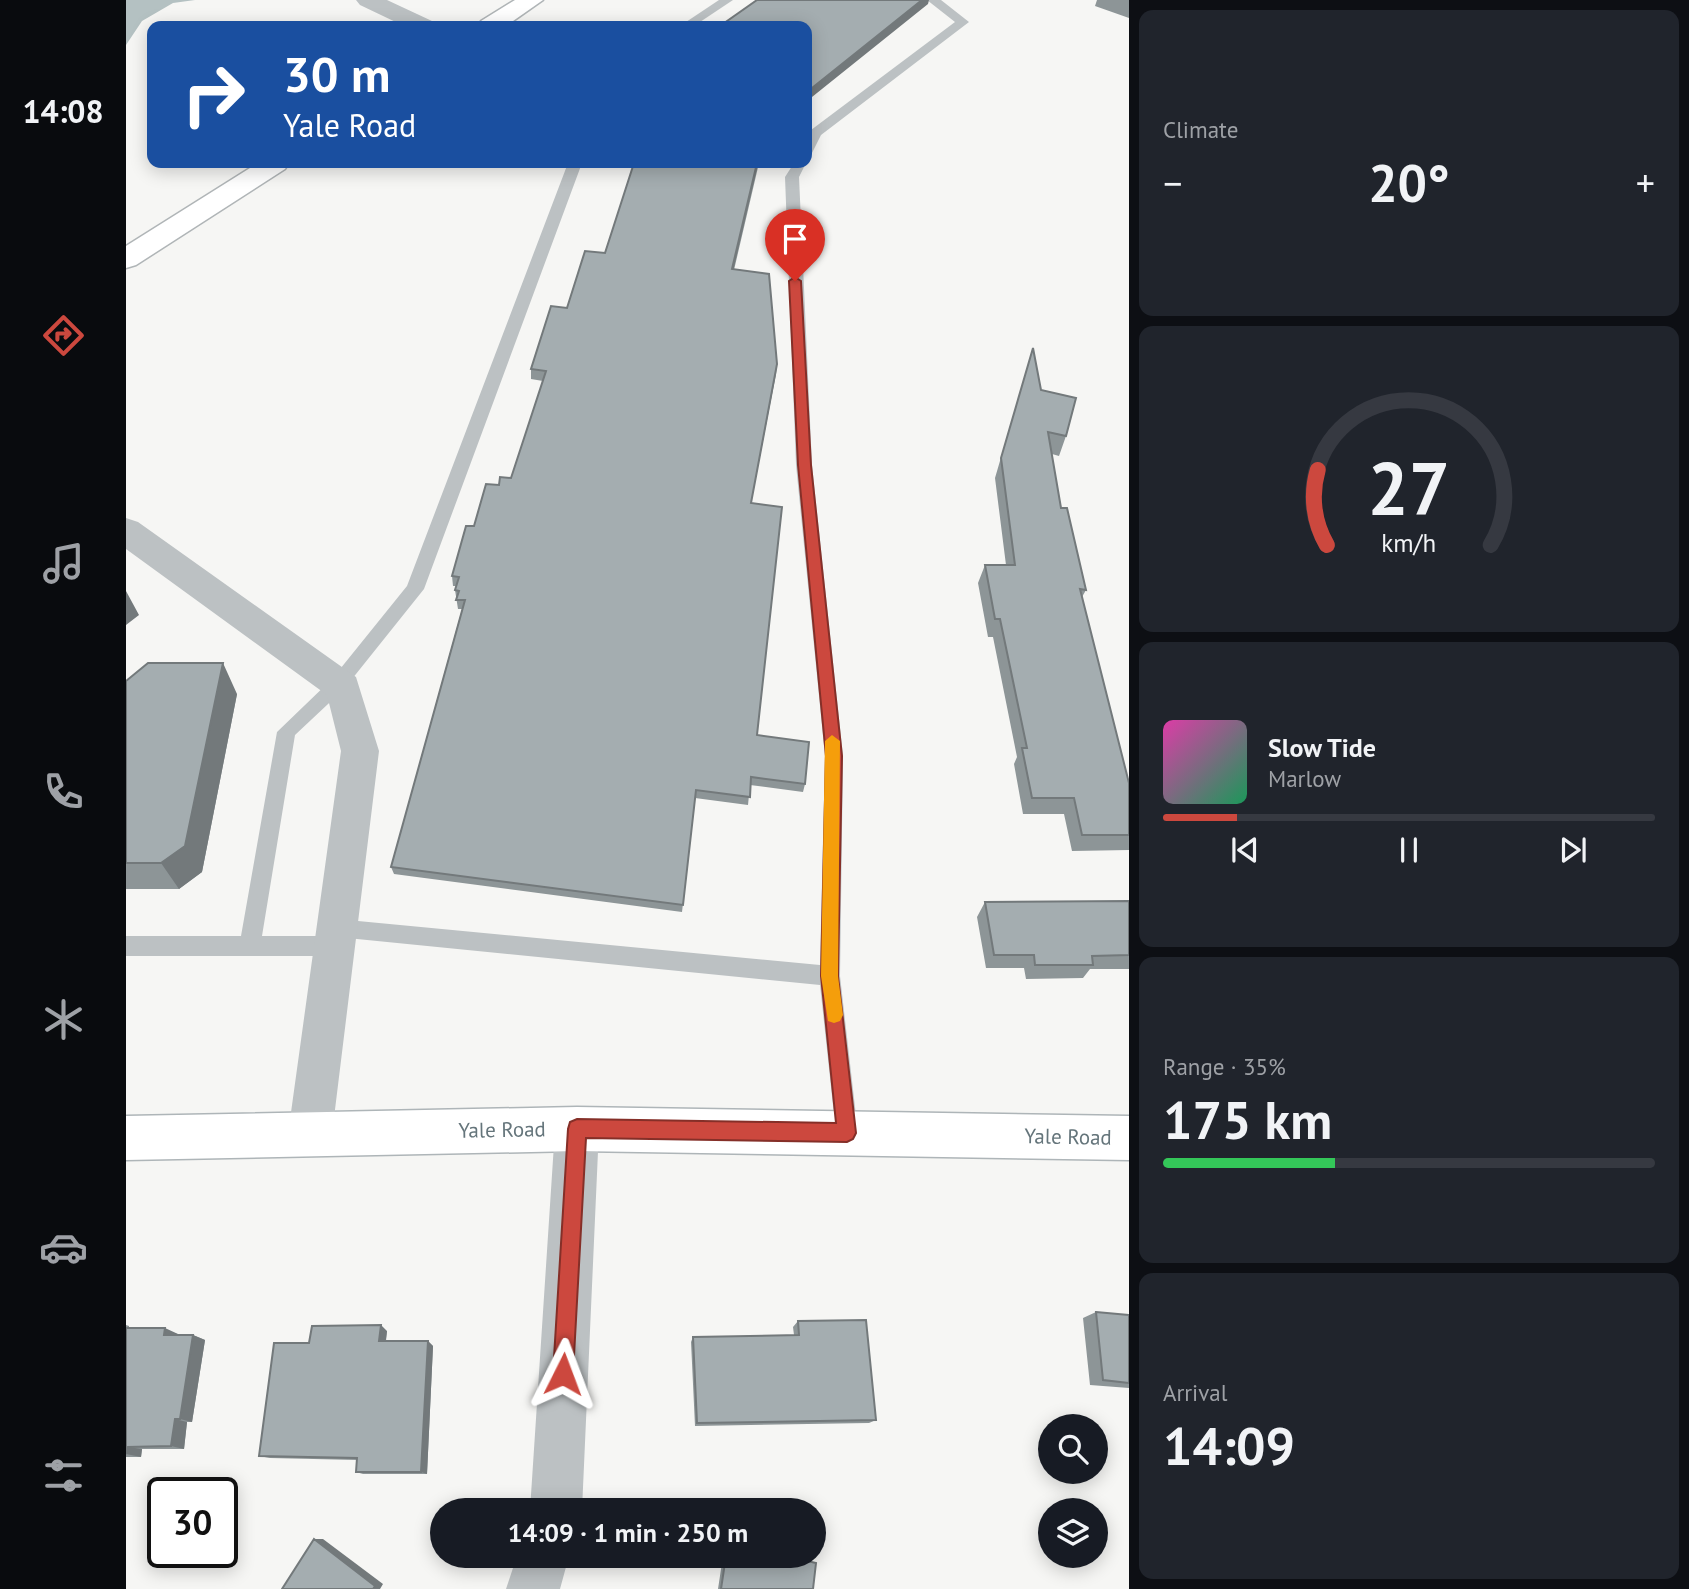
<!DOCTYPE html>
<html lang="en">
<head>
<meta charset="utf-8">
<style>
  :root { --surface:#171b24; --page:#20242c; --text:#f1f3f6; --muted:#9ea1a6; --line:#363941; --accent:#cc483e }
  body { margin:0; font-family:"PT Sans",sans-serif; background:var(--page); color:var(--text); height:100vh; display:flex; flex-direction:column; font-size:26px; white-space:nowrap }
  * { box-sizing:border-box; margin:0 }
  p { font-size:23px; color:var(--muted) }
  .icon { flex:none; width:38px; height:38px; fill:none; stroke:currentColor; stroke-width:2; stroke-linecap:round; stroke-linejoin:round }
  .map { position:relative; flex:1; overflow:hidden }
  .panel { display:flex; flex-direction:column; gap:10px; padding:10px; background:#0d0f14; width:560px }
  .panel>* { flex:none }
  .banner { position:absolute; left:21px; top:21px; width:665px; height:147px; border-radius:14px; box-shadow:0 4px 18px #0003; background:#1a4fa0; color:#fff; overflow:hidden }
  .controls { position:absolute; left:912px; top:1414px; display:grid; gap:14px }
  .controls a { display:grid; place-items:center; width:70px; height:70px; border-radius:50%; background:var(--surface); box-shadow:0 4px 18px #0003; font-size:35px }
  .speed { position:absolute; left:21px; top:1477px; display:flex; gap:14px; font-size:35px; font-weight:700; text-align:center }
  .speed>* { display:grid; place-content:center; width:91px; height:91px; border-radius:50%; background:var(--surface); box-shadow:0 4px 18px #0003; line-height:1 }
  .speed .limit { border:4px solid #111; border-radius:10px; background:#fff; color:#111 }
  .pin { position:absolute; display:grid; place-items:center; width:60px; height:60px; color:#fff; margin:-72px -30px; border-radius:50% 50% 50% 0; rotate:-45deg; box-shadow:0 0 7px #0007 }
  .pin .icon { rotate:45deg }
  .me { position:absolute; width:77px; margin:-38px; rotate:3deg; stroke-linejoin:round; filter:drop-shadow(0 0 5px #0008) }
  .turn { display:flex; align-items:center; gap:24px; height:147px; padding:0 21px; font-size:32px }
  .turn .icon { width:91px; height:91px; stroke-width:2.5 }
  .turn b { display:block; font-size:49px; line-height:60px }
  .big { font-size:52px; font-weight:800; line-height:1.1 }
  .panel .widget { flex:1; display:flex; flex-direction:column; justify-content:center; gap:10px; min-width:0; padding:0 24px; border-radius:14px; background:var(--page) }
  .panel .dial { align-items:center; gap:0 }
  .dial svg { height:182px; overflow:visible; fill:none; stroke:var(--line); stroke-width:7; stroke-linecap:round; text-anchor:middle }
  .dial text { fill:var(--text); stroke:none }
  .song { display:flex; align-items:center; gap:21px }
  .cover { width:84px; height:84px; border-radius:10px; background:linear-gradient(135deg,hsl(320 70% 55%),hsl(150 70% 35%)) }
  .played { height:7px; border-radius:4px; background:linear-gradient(90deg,var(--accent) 15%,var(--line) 15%) }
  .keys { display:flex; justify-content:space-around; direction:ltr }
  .heat { display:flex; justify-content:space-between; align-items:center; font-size:38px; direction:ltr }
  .charge { height:10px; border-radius:5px; background:linear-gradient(90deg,#34c759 35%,var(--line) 0) }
  .trip { position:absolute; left:304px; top:1498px; width:396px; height:70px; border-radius:35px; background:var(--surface); box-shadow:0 4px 18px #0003; font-weight:800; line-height:70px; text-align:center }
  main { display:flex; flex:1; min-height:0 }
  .menu { display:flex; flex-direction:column; width:126px; justify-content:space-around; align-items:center; background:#090b0e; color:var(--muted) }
  .menu .icon { width:49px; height:49px }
  .menu .on { color:var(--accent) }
  .menu b { font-size:32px; color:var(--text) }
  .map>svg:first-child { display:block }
  .water { fill:#b4c1c2 }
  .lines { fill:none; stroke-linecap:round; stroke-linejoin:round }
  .secondary-casing { stroke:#aeb5b8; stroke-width:3 }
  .primary-casing { stroke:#b0b5b7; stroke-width:3 }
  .service { fill:#bcc1c3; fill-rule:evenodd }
  .minor { fill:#bcc1c3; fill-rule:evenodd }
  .secondary { fill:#fff; fill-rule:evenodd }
  .primary { fill:#fff; fill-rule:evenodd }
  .wall { fill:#8d9597 }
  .shaded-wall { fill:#73797b }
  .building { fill:#a4adb0; stroke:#73797b; stroke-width:2 }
  .route { fill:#cc483e; stroke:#852f28; stroke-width:2 }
  .slow { fill:#f59e0b }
  .labels { text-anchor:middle; stroke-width:7; stroke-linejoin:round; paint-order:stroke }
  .street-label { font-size:21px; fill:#65757b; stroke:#fff }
</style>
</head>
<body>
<main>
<nav class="menu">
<b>14:08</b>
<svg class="icon on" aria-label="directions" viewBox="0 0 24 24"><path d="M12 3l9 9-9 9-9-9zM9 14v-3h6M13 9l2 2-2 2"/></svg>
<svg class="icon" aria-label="music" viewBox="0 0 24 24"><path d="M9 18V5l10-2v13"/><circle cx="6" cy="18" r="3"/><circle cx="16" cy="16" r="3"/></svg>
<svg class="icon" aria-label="phone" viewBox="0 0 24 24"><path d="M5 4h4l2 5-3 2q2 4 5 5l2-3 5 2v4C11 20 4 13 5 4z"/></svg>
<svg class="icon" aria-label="climate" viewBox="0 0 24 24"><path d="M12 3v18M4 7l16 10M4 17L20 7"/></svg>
<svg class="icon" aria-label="car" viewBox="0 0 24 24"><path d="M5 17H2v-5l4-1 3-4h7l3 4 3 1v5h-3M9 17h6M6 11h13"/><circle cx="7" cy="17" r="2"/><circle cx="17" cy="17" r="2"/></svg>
<svg class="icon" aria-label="filters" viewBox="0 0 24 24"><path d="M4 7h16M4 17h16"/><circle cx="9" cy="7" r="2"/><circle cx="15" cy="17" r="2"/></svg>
</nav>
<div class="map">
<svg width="1003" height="1589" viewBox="0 0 1003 1589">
  <rect width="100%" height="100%" fill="#f6f6f4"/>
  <!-- water -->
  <path class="water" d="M 0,0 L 69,0 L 47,3 L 16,21 L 0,45 Z"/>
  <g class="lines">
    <defs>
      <path id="secondary" d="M 451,1107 L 1003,1116 L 1003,1160 L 451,1151 L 0,1160 L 0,1116 Z"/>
      <path id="primary" d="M 389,0 L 417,0 L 380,26 L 352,26 L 355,21 Z
        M 132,163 L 163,163 L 159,169 L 10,265 L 0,268 L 0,246 Z"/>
    </defs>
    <!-- secondary casing -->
    <use href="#secondary" class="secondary-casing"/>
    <!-- primary casing -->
    <use href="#primary" class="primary-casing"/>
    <!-- service -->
    <path class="service" d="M 593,0 L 607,0 L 568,26 L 554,26 Z
      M 801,0 L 815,0 L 843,22 L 695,135 L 686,153 L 681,154 L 681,138 L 685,130 L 829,22 Z
      M 442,163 L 456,163 L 298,589 L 218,689 L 169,735 L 136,936 L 209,936 L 204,935 L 201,928 L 204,921 L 211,919 L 694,965 L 699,756 L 670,465 L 659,177 L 668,163 L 680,163 L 673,177 L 686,465 L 717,756 L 714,976 L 732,1133 L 729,1141 L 721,1144 L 713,1141 L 710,1133 L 694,985 L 211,937 L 216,939 L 219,946 L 216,953 L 209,956 L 0,956 L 0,936 L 115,936 L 151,732 L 206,679 L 281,586 Z"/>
    <!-- minor -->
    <path class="minor" d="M 230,0 L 261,0 L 306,21 L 309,26 L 278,26 L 234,5 Z
      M 0,518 L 12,522 L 230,677 L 253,751 L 206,1134 L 200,1150 L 184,1156 L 168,1150 L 162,1134 L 215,751 L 201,695 L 0,549 Z
      M 451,1107 L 467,1113 L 473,1129 L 456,1510 L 404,1510 L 429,1129 L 435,1113 Z
      M 391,1556 L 443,1556 L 434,1589 L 380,1589 Z"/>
    <!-- secondary -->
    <use href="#secondary" class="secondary"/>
    <!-- primary -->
    <use href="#primary" class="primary"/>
  </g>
  <!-- wall -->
  <path class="wall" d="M 971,0 L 1003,0 L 1003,18 L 969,6 Z
    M 508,163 L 633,163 L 608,270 L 651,364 L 625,503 L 631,735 L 679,784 L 677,792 L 624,785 L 622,805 L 569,798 L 556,912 L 268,874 L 265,867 L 336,609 L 332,609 L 329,590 L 330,586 L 327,586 L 326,576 L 348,526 L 373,485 L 385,478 L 417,381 L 405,379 L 405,369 L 479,253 Z
    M 907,348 L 915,390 L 940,436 L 933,456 L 926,454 L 935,508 L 960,590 L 956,597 L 1003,783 L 1003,850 L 946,851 L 938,814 L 897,814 L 888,764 L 891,757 L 867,637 L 862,637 L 852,583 L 859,565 L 880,565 L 869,478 Z
    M 0,681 L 111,694 L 76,872 L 53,889 L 0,889 Z
    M 1003,901 L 1003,969 L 964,969 L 957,978 L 900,979 L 898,968 L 860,968 L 851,917 L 859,902 Z
    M 970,1312 L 1003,1315 L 1003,1388 L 964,1385 L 957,1318 Z
    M 672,1321 L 750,1420 L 743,1423 L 569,1426 L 565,1342 L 567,1337 L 668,1335 L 667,1327 Z
    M 0,1325 L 3,1326 L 3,1328 L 52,1334 L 52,1335 L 67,1335 L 79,1340 L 66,1422 L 61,1422 L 58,1449 L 16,1449 L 15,1457 L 0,1457 Z
    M 261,1331 L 260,1341 L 302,1341 L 307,1346 L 301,1474 L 237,1474 L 230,1472 L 231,1460 L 144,1458 L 133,1456 L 183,1343 Z
    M 597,1556 L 660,1556 L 687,1589 L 592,1589 Z"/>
  <!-- shaded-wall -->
  <path class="shaded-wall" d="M 796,0 L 803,0 L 802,4 L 681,101 L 681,92 Z
    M 631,163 L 633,163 L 632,164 L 605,280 L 606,269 Z
    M 651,364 L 650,374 L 623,513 L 625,503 Z
    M 0,591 L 13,615 L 0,625 Z
    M 97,663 L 111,694 L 76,872 L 53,889 L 35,863 Z
    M 255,1325 L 261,1331 L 259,1346 L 253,1341 Z
    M 39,1328 L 52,1334 L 51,1341 L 38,1335 Z
    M 67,1335 L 79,1340 L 66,1422 L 54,1419 Z
    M 302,1341 L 307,1346 L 301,1474 L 295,1472 Z
    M 49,1419 L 61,1422 L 58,1449 L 45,1446 Z
    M 2,1447 L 16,1449 L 15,1457 L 0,1454 Z
    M 188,1539 L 197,1539 L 257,1584 L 254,1589 L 247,1589 Z"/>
  <!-- building -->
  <path class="building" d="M 631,0 L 796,0 L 681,92 L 681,26 L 594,26 Z
    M 508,163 L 631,163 L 606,269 L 643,274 L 651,364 L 625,503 L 656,507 L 631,735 L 683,742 L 679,784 L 625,777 L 624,797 L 570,790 L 557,905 L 265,867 L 339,600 L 330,600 L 333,591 L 329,590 L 333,577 L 326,576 L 340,526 L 348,526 L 360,484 L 373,485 L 374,477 L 385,478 L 420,371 L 405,369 L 425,306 L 441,308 L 459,251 L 479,253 Z
    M 907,348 L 915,390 L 950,398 L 940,436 L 922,432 L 935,508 L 941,508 L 960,590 L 954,589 L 1003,783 L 1003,835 L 956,835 L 948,798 L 906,798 L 896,748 L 901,748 L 874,619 L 869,619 L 859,565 L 889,565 L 875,458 Z
    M 22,663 L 97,663 L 59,846 L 35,863 L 0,863 L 0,681 Z
    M 1003,901 L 1003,955 L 966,956 L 967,965 L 909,965 L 908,955 L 868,955 L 859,902 Z
    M 970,1312 L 1003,1315 L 1003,1383 L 977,1380 Z
    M 740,1320 L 750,1420 L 571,1423 L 567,1337 L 673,1335 L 672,1321 Z
    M 255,1325 L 253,1341 L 302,1341 L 295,1472 L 230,1472 L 231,1458 L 133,1456 L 148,1343 L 183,1343 L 186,1326 Z
    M 0,1328 L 39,1328 L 38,1335 L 67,1335 L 54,1419 L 49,1419 L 45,1446 L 2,1447 L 0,1454 Z
    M 188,1539 L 249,1586 L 247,1589 L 156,1589 Z
    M 600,1556 L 660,1556 L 690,1563 L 687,1589 L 595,1589 Z"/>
  <!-- route -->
  <path class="route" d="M 669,277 L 675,281 L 685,465 L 716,756 L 712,976 L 730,1133 L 727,1139 L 721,1142 L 460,1138 L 447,1374 L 444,1381 L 437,1384 L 430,1381 L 427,1374 L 442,1129 L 444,1122 L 451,1119 L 710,1123 L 695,976 L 700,756 L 672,465 L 663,281 Z"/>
  <!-- slow -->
  <path class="slow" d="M 706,735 L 714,741 L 712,976 L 717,1015 L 714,1021 L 708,1023 L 702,1021 L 695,976 L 699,741 Z"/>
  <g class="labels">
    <!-- street labels -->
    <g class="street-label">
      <text transform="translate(376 1130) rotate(-1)" y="7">Yale Road</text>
      <text transform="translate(942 1137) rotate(1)" y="7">Yale Road</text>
    </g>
  </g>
</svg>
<div class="controls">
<a><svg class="icon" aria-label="search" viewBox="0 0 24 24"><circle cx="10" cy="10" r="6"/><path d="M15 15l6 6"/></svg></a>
<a><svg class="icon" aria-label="layers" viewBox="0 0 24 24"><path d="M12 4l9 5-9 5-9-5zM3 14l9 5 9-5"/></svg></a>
</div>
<div class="speed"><div class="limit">30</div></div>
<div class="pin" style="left:669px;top:281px;background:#d93025"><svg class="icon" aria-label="arrive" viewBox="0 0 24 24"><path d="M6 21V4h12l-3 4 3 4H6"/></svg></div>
<svg class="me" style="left:437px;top:1374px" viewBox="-20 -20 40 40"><path d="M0-17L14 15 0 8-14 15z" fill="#cc483e" stroke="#fff" stroke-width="4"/></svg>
<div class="trip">14:09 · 1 min · 250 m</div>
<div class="banner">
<div class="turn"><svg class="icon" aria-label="right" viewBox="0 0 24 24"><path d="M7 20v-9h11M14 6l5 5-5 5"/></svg><div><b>30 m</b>Yale Road</div></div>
</div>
</div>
<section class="panel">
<div class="widget"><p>Climate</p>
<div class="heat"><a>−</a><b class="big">20°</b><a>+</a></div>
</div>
<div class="widget dial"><svg viewBox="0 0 100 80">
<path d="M14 69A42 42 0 1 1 86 69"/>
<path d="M14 69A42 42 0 0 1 10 36" stroke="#cc483e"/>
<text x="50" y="56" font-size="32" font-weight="700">27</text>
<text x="50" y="72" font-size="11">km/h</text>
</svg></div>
<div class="widget">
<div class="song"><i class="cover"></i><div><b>Slow Tide</b><p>Marlow</p></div></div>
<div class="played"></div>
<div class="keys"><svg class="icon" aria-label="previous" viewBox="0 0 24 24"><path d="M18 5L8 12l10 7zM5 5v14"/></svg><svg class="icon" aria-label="pause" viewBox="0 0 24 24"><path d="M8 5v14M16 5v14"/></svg><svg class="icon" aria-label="next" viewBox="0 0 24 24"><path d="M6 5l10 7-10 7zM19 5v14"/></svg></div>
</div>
<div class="widget"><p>Range · 35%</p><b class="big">175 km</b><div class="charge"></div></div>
<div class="widget"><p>Arrival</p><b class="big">14:09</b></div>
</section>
</main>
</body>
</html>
